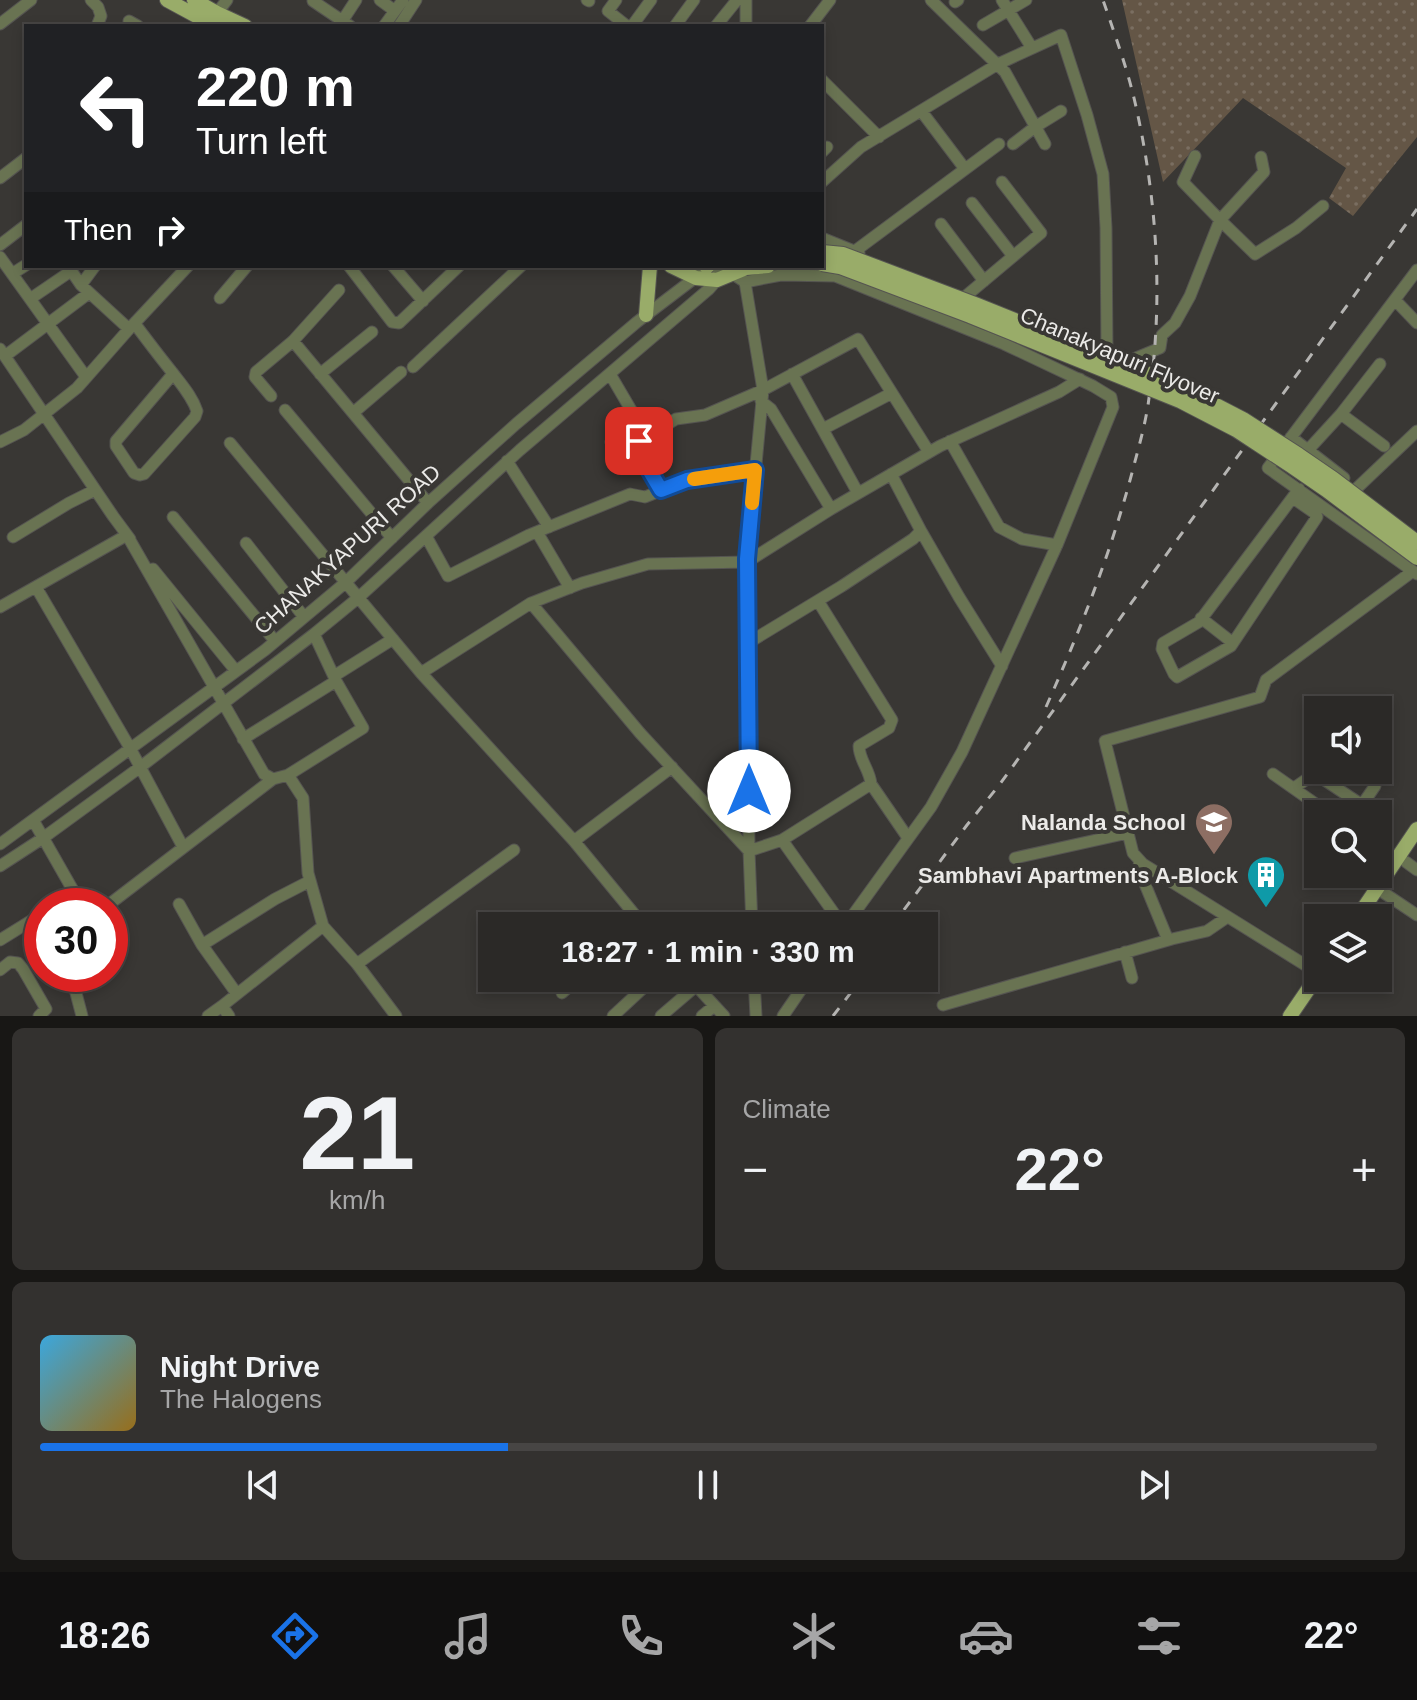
<!DOCTYPE html>
<html lang="en">
<head>
<meta charset="utf-8">
<style>
  :root { --surface:#2b2927; --page:#33312f; --text:#f1f3f6; --muted:#a6a6a7; --line:#474544; --accent:#1a73e8 }
  body { margin:0; font-family:Helvetica,sans-serif; background:var(--page); color:var(--text); height:100vh; display:flex; flex-direction:column; font-size:30px; white-space:nowrap }
  * { box-sizing:border-box; margin:0 }
  p { font-size:26px; color:var(--muted) }
  .icon { flex:none; width:44px; height:44px; fill:none; stroke:currentColor; stroke-width:2; stroke-linecap:round; stroke-linejoin:round }
  .map { position:relative; height:1016px; overflow:hidden }
  .drawer { display:flex; flex-direction:column; gap:12px; padding:12px; background:#181715; flex:1 }
  .drawer>* { flex:none }
  .banner { position:absolute; left:24px; top:24px; width:800px; height:244px; border-radius:0px; box-shadow:0 4px 12px #0003,0 0 0 2px var(--line); background:#202124; color:#fff; overflow:hidden }
  .controls { position:absolute; left:1304px; top:696px; display:grid; gap:16px }
  .controls a { display:grid; place-items:center; width:88px; height:88px; border-radius:0px; background:var(--surface); box-shadow:0 4px 12px #0003,0 0 0 2px var(--line); font-size:40px }
  .speed { position:absolute; left:24px; top:888px; display:flex; gap:16px; font-size:40px; font-weight:700; text-align:center }
  .speed>* { display:grid; place-content:center; width:104px; height:104px; border-radius:50%; background:var(--surface); box-shadow:0 4px 12px #0003,0 0 0 2px var(--line); line-height:1 }
  .speed .limit { border:12px solid #d22; background:#fff; color:#111 }
  .pin { position:absolute; display:grid; place-items:center; width:68px; height:68px; color:#fff; margin:-34px; border-radius:16px; box-shadow:0 4px 12px #0006 }
  .me { position:absolute; width:88px; margin:-44px; rotate:0deg; stroke-linejoin:round; filter:drop-shadow(0 0 6px #0008) }
  .turn { display:flex; align-items:center; gap:28px; height:168px; padding:0 40px; font-size:36px }
  .turn .icon { width:104px; height:104px; stroke-width:2.5 }
  .turn b { display:block; font-size:56px; line-height:68px }
  .then { display:flex; align-items:center; height:76px; padding:0 40px; background:#0003; gap:16px; font-size:30px }
  .big { font-size:60px; font-weight:600; line-height:1.1 }
  .drawer .tile { flex:1; display:flex; flex-direction:column; justify-content:center; gap:12px; min-width:0; padding:0 28px; border-radius:12px; background:var(--page) }
  .drawer .dial { align-items:center; gap:0 }
  .dial b { font-size:104px; line-height:1 }
  .song { display:flex; align-items:center; gap:24px }
  .cover { width:96px; height:96px; border-radius:12px; background:linear-gradient(135deg,hsl(200 70% 55%),hsl(40 70% 35%)) }
  .played { height:8px; border-radius:4px; background:linear-gradient(90deg,var(--accent) 35%,var(--line) 35%) }
  .keys { display:flex; justify-content:space-around; direction:ltr }
  .heat { display:flex; justify-content:space-between; align-items:center; font-size:44px; direction:ltr }
  .drawer .tiles { flex:1; display:grid; gap:12px; grid-template-columns:1fr 1fr }
  .tile:last-child { grid-column:span 2 }
  .trip { position:absolute; left:478px; top:912px; width:460px; height:80px; border-radius:0px; background:var(--surface); box-shadow:0 4px 12px #0003,0 0 0 2px var(--line); font-weight:600; line-height:80px; text-align:center }
  .menu { display:flex; height:128px; justify-content:space-around; align-items:center; background:#111010; color:var(--muted) }
  .menu .icon { width:56px; height:56px }
  .menu .active { color:var(--accent) }
  .menu b { font-size:36px; color:var(--text) }
  .map>svg:first-child { display:block }
  .grass { fill:url(#grass-dots) }
  .lines { fill:none; stroke-linecap:round; stroke-linejoin:round }
  .minor-casing { stroke:#555451; stroke-width:13 }
  .major-casing { stroke:#555451; stroke-width:16 }
  .minor { stroke:#697352; stroke-width:11 }
  .major { stroke:#99ac69; stroke-width:14 }
  .rail { stroke:#b5b4b2; stroke-width:3; stroke-dasharray:10 10; stroke-linecap:butt }
  .major-bridge-casing { stroke:#555451; stroke-width:16; stroke-linecap:butt }
  .major-bridge { stroke:#99ac69; stroke-width:14 }
  .route-casing { stroke:#114b97; stroke-width:20 }
  .route { stroke:#1a73e8; stroke-width:14 }
  .slow { stroke:#f59e0b; stroke-width:14 }
  .labels { text-anchor:middle; stroke-width:8; stroke-linejoin:round; paint-order:stroke }
  .street-label { font-size:22px; fill:#ebeae8; stroke:#393734 }
  .poi-label { font-size:22px; font-weight:bold; fill:#ebeae8; stroke:#393734; text-anchor:end }
</style>
</head>
<body>
<div class="map">
<svg width="1417" height="1016" viewBox="0 0 1417 1016">
  <defs>
    <pattern id="grass-dots" width="8" height="8" patternUnits="userSpaceOnUse" patternTransform="scale(2)"><rect width="8" height="8" fill="#645646"/><path d="M2 2h.1M6 6h.1" fill="none" stroke="#7a6e61" stroke-width="1.8" stroke-linecap="round"/></pattern>
  </defs>
  <rect width="100%" height="100%" fill="#393734"/>
  <!-- grass -->
  <path class="grass" d="M 1122,0 L 1417,0 L 1417,137 L 1353,216 L 1329,198 L 1346,168 L 1243,98 L 1163,182 Z"/>
  <g class="lines">
    <defs>
      <path id="minor" d="M 91,0 L 98,7 L 101,16 L 97,26
        M 380,0 L 395,11
        M 587,0 L 589,1
        M 616,0 L 608,11 L 627,26
        M 931,0 L 1005,72 L 1045,144
        M 1002,0 L 1032,48
        M 313,1 L 350,26
        M 955,2 L 958,0
        M 217,13 L 227,0
        M 129,21 L 138,26
        M 0,24 L 31,0
        M 983,25 L 1026,0
        M 339,26 L 356,0
        M 384,26 L 403,0
        M 399,26 L 416,0
        M 632,26 L 651,0
        M 675,26 L 694,0
        M 716,26 L 737,0
        M 746,26 L 746,0
        M 810,26 L 830,0
        M 822,80 L 879,137
        M 922,112 L 965,169
        M 1013,144 L 1035,127 L 1061,111
        M 822,152 L 827,147
        M 1261,157 L 1264,172 L 1220,220 L 1255,254 L 1296,228 L 1323,206
        M 0,178 L 26,158
        M 822,182 L 861,147 L 998,64 L 1061,35 L 1087,115 L 1103,174 L 1106,228 L 1107,352
        M 972,203 L 1013,256
        M 941,224 L 984,281
        M 822,238 L 859,253
        M 0,245 L 26,225
        M 855,251 L 999,144
        M 0,257 L 86,377
        M 68,266 L 81,285 L 129,329
        M 349,266 L 392,322 L 399,323 L 459,266
        M 393,266 L 423,301
        M 12,274 L 26,265
        M 733,274 L 745,282 L 781,275 L 835,276 L 1004,344 L 1093,386 L 1111,397 L 1113,407 L 1057,545 L 962,752 L 931,807 L 845,926
        M 745,282 L 763,390 L 747,559 L 749,851 L 752,926
        M 81,285 L 95,266
        M 967,295 L 1041,233 L 1002,182
        M 220,298 L 247,266
        M 30,299 L 71,271
        M 1395,300 L 1417,323
        M 135,324 C 147,340 159,356 172,372 C 181,384 192,396 197,411 L 195,417 L 144,474 L 140,475 L 134,473 L 116,446 L 116,441 L 173,374
        M 293,341 L 428,503
        M 0,349 L 113,516 L 130,539
        M 5,356 L 89,293
        M 1131,360 L 1160,348 L 1162,335 L 1175,323 L 1190,296 L 1220,220 L 1183,182 L 1195,156
        M 1380,364 L 1341,414 L 1384,446
        M 413,367 L 521,266
        M 320,374 L 372,332
        M 610,374 L 644,432 L 650,435 L 676,419 L 705,415 L 763,390 L 858,339 L 929,452
        M 792,374 L 858,493
        M 271,396 L 255,377 L 256,372 L 293,341 L 339,290
        M 761,401 L 771,409 L 831,509
        M 285,410 L 392,538
        M 353,413 L 401,372
        M 823,429 L 892,393
        M 647,435 L 636,445 L 638,451 L 661,490
        M 1291,437 L 1344,478
        M 950,441 L 999,527 L 1022,539 L 1057,545
        M 0,442 L 24,430 L 77,388 L 129,329 L 188,266
        M 611,442 L 640,424
        M 230,443 L 421,673 L 574,841 L 644,926
        M 1308,450 L 1341,414
        M 507,461 L 549,527
        M 1357,488 L 1417,431
        M 1293,498 L 1316,514 L 1317,517 L 1231,646 L 1177,677 L 1174,674 L 1162,649 L 1163,643 L 1199,622 L 1299,489
        M 173,517 L 275,641
        M 921,531 L 959,597 L 1002,666
        M 537,532 L 570,588
        M 426,536 L 448,576 L 529,535 L 630,494 L 645,497 L 687,480 L 755,470
        M 13,537 L 69,503 L 95,490
        M 246,543 L 304,617
        M 153,569 L 236,671
        M 1417,574 L 1268,468 L 1417,270
        M 36,587 L 130,748 L 183,847
        M 531,603 L 582,583 L 648,564 L 747,562 L 831,509 L 940,446 L 1059,392 L 1080,379
        M 0,607 L 127,535 L 264,774 L 273,779 L 288,775 L 303,798 L 308,873 L 323,926 L 222,1006 L 229,1016
        M 1201,618 L 1233,643
        M 748,643 L 842,586 L 913,539 L 921,531 L 891,474
        M 421,673 L 531,603 L 640,733 L 749,851 L 782,840 L 843,926
        M 334,676 L 393,639
        M 243,739 L 336,681
        M 1273,774 L 1330,814
        M 288,775 L 363,728 L 336,681 L 314,634
        M 871,784 L 908,838
        M 1294,788 L 1314,774 L 1317,775 L 1362,805 L 1356,814
        M 1362,805 L 1375,786
        M 33,820 L 82,906
        M 782,840 L 871,784 C 870,770 859,760 859,746 L 889,728 L 892,720 L 818,601
        M 574,841 L 672,767
        M 0,844 L 265,650 L 345,583 L 428,503 L 516,424 L 637,322 L 700,274
        M 1378,847 L 1397,860
        M 1015,858 L 1128,833
        M 1139,860 L 1140,872 L 1168,940
        M 1406,862 L 1417,870
        M 0,866 L 43,838 L 139,768 L 314,634 L 358,598 L 520,450 L 709,289 L 717,280 L 720,266
        M 1384,893 L 1417,915
        M 179,904 L 202,945 L 237,994
        M 56,906 L 75,894
        M 107,906 L 273,779
        M 323,926 L 357,964 L 514,850
        M 0,940 L 42,914
        M 202,945 L 275,899 L 310,881
        M 1125,952 L 1132,978
        M 357,964 L 396,1016
        M 0,970 L 10,962 L 18,963 L 23,969 L 46,1009 L 39,1016
        M 1318,973 L 1143,864 L 1133,853 L 1105,741 L 1260,697 L 1266,680 L 1413,571
        M 71,974 L 82,1016
        M 689,978 L 724,1016
        M 754,978 L 756,1016
        M 562,993 L 579,978
        M 943,1005 L 1172,939 L 1207,931 L 1226,918 L 1229,918
        M 208,1016 L 222,1006
        M 613,1016 L 654,978
        M 661,1016 L 696,986
        M 702,1016 L 714,1006
        M 783,1016 L 809,978"/>
      <path id="major" d="M 167,0 L 215,26
        M 194,0 L 217,13 L 245,26
        M 671,266 L 696,278 L 717,280 L 746,268 L 768,266
        M 706,266 L 708,266
        M 646,315 L 650,266
        M 1357,918 L 1417,829
        M 1290,1016 L 1318,975"/>
    </defs>
    <!-- minor casing -->
    <use href="#minor" class="minor-casing"/>
    <!-- major casing -->
    <use href="#major" class="major-casing"/>
    <!-- minor -->
    <use href="#minor" class="minor"/>
    <!-- major -->
    <use href="#major" class="major"/>
    <!-- rail -->
    <path class="rail" d="M 1046,707 C 1081,628 1111,553 1133,469 C 1139,446 1146,422 1149,398 C 1164,299 1157,196 1134,98 C 1126,65 1114,32 1103,0
      M 892,926 L 967,825 L 1000,784 L 1417,209
      M 833,1016 L 862,978"/>
    <defs>
      <path id="major-bridge" d="M 822,252 L 843,254 L 975,304 L 1185,389 L 1243,419 L 1299,455 L 1334,479 L 1417,542
        M 822,264 L 840,267 L 970,316 L 1180,401 L 1236,430 L 1291,466 L 1326,490 L 1417,558"/>
    </defs>
    <!-- major-bridge casing -->
    <use href="#major-bridge" class="major-bridge-casing"/>
    <!-- major-bridge -->
    <use href="#major-bridge" class="major-bridge"/>
  </g>
  <g class="lines">
    <defs>
      <path id="route" d="M 639,441 L 636,445 L 638,451 L 661,490 L 687,480 L 755,470 L 747,559 L 749,791"/>
    </defs>
    <!-- route casing -->
    <use href="#route" class="route-casing"/>
    <!-- route -->
    <use href="#route" class="route"/>
    <!-- slow -->
    <path class="slow" d="M 694,479 L 755,470 L 752,503"/>
  </g>
  <!-- icons -->
  <defs>
    <symbol id="school-pin" viewBox="-11 -11 22 30"><path d="M0 17L-7.5 6A9.5 9.5 0 1 1 7.5 6Z" fill="#8d6e63" stroke="#393734"/><path d="M0-5L7-2L0 1L-7-2ZM-4 1L0 2.5L4 1V4Q0 6-4 4Z" fill="#fff"/></symbol>
    <symbol id="building-pin" viewBox="-11 -11 22 30"><path d="M0 17L-7.5 6A9.5 9.5 0 1 1 7.5 6Z" fill="#0f9aa8" stroke="#393734"/><path d="M-4-6H4V6H1V3H-1V6H-4ZM-2.5-4.3h1.7v1.8h-1.7ZM.8-4.3h1.7v1.8H.8ZM-2.5-1h1.7V.8h-1.7ZM.8-1h1.7V.8H.8Z" fill="#fff"/></symbol>
  </defs>
  <g fill-rule="evenodd">
    <use href="#school-pin" x="1192" y="800" width="44" height="60"/>
    <use href="#building-pin" x="1244" y="853" width="44" height="60"/>
  </g>
  <g class="labels">
    <!-- street labels -->
    <g class="street-label">
      <text transform="translate(1120 355) rotate(23)" y="8">Chanakyapuri Flyover</text>
      <text transform="translate(347 549) rotate(-42)" y="8">CHANAKYAPURI ROAD</text>
    </g>
    <!-- poi labels -->
    <g class="poi-label">
      <text x="1186" y="830">Nalanda School</text>
      <text x="1238" y="883">Sambhavi Apartments A-Block</text>
    </g>
  </g>
</svg>
<div class="controls">
<a><svg class="icon" aria-label="sound" viewBox="0 0 24 24"><path d="M4 9h4l5-4v14l-5-4H4zM17 9q2 3 0 6"/></svg></a>
<a><svg class="icon" aria-label="search" viewBox="0 0 24 24"><circle cx="10" cy="10" r="6"/><path d="M15 15l6 6"/></svg></a>
<a><svg class="icon" aria-label="layers" viewBox="0 0 24 24"><path d="M12 4l9 5-9 5-9-5zM3 14l9 5 9-5"/></svg></a>
</div>
<div class="speed"><div class="limit">30</div></div>
<div class="pin" style="left:639px;top:441px;background:#d93025"><svg class="icon" aria-label="arrive" viewBox="0 0 24 24"><path d="M6 21V4h12l-3 4 3 4H6"/></svg></div>
<svg class="me" style="left:749px;top:791px" viewBox="-20 -20 40 40"><circle r="19" fill="#fff"/><path d="M0-13L10 11 0 6-10 11z" fill="#1a73e8"/></svg>
<div class="trip">18:27 · 1 min · 330 m</div>
<div class="banner">
<div class="turn"><svg class="icon" aria-label="left" viewBox="0 0 24 24"><path d="M17 20v-9H6M10 6l-5 5 5 5"/></svg><div><b>220 m</b>Turn left</div></div>
<div class="then">Then<svg class="icon" aria-label="right" viewBox="0 0 24 24"><path d="M7 20v-9h11M14 6l5 5-5 5"/></svg></div>
</div>
</div>
<section class="drawer">
<div class="tiles">
<div class="tile dial"><b>21</b><p>km/h</p></div>
<div class="tile"><p>Climate</p>
<div class="heat"><a>−</a><b class="big">22°</b><a>+</a></div>
</div>
<div class="tile">
<div class="song"><i class="cover"></i><div><b>Night Drive</b><p>The Halogens</p></div></div>
<div class="played"></div>
<div class="keys"><svg class="icon" aria-label="previous" viewBox="0 0 24 24"><path d="M18 5L8 12l10 7zM5 5v14"/></svg><svg class="icon" aria-label="pause" viewBox="0 0 24 24"><path d="M8 5v14M16 5v14"/></svg><svg class="icon" aria-label="next" viewBox="0 0 24 24"><path d="M6 5l10 7-10 7zM19 5v14"/></svg></div>
</div>
</div>
</section>
<nav class="menu">
<b>18:26</b>
<svg class="icon active" aria-label="directions" viewBox="0 0 24 24"><path d="M12 3l9 9-9 9-9-9zM9 14v-3h6M13 9l2 2-2 2"/></svg>
<svg class="icon" aria-label="music" viewBox="0 0 24 24"><path d="M9 18V5l10-2v13"/><circle cx="6" cy="18" r="3"/><circle cx="16" cy="16" r="3"/></svg>
<svg class="icon" aria-label="phone" viewBox="0 0 24 24"><path d="M5 4h4l2 5-3 2q2 4 5 5l2-3 5 2v4C11 20 4 13 5 4z"/></svg>
<svg class="icon" aria-label="climate" viewBox="0 0 24 24"><path d="M12 3v18M4 7l16 10M4 17L20 7"/></svg>
<svg class="icon" aria-label="car" viewBox="0 0 24 24"><path d="M5 17H2v-5l4-1 3-4h7l3 4 3 1v5h-3M9 17h6M6 11h13"/><circle cx="7" cy="17" r="2"/><circle cx="17" cy="17" r="2"/></svg>
<svg class="icon" aria-label="filters" viewBox="0 0 24 24"><path d="M4 7h16M4 17h16"/><circle cx="9" cy="7" r="2"/><circle cx="15" cy="17" r="2"/></svg>
<b>22°</b>
</nav>
</body>
</html>
